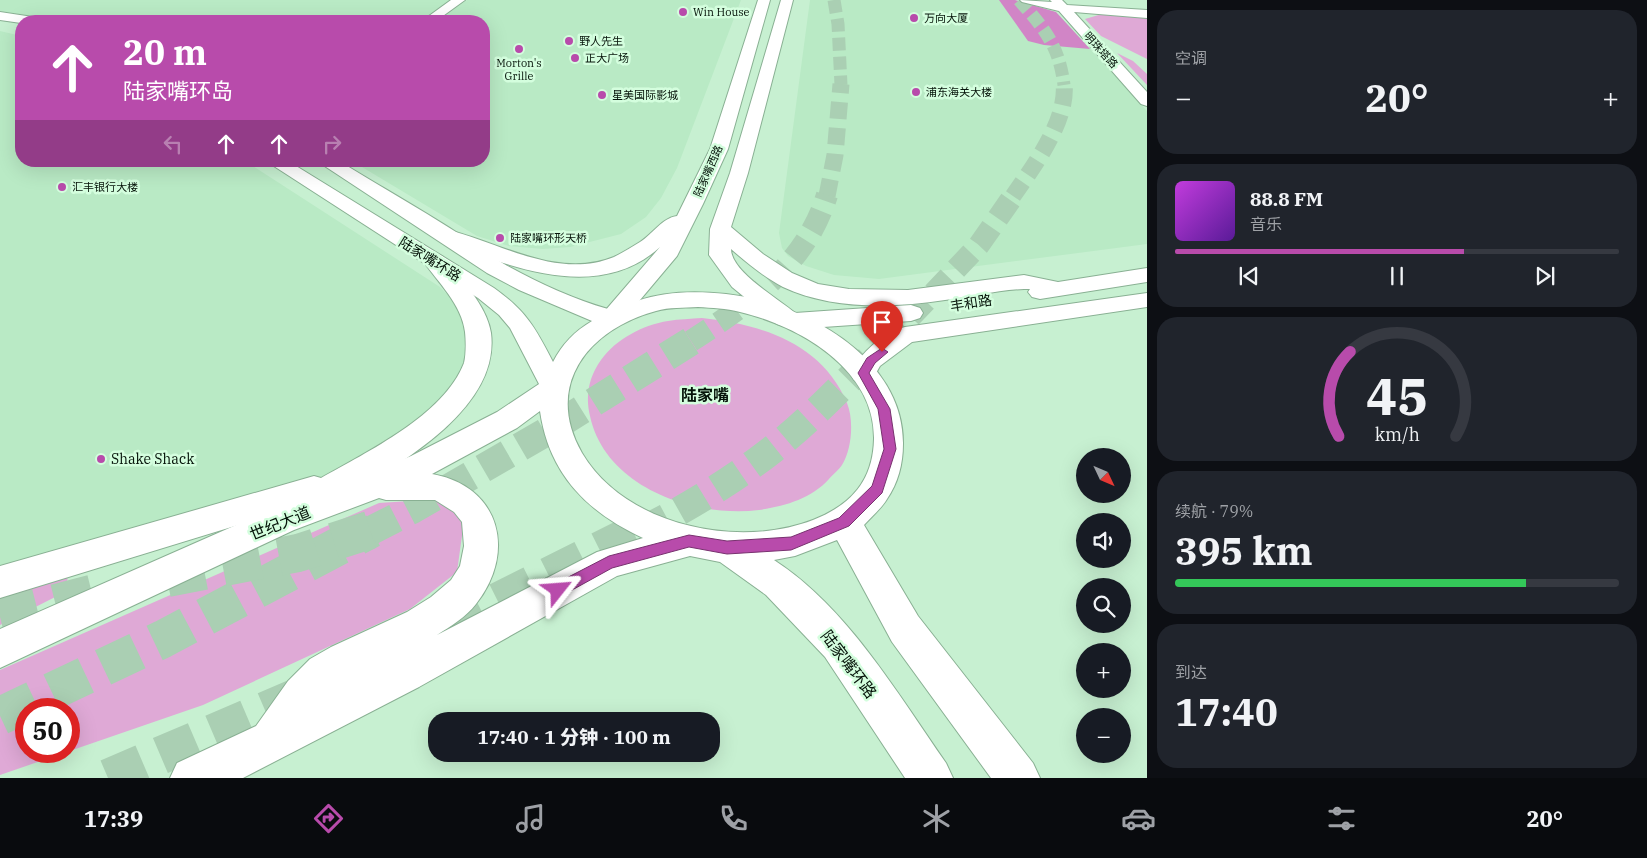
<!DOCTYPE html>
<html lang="zh">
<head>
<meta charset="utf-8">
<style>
  :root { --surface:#171b24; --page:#20242c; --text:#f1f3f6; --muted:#9ea1a6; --line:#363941; --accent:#b84bab }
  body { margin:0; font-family:"IBM Plex Serif","Noto Sans SC",serif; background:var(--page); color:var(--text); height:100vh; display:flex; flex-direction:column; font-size:19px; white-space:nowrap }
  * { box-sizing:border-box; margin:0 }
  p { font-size:16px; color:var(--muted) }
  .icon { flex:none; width:28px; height:28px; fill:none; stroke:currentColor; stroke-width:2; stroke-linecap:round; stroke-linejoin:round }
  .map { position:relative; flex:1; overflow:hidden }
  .sheet { display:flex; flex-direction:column; gap:10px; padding:10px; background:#0d0f14; width:500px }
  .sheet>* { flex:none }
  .hud { position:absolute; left:15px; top:15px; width:475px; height:152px; border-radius:20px; box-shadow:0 5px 20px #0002; background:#b84bab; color:#fff; overflow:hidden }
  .needle { width:32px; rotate:134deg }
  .fabs { position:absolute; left:1076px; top:448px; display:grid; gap:10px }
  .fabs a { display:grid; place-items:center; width:55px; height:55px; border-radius:50%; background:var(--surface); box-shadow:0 5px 20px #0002; font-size:25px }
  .speed { position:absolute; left:15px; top:698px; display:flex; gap:10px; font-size:25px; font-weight:700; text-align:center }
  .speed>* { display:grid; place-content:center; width:65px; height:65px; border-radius:50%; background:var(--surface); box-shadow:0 5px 20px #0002; line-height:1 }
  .speed .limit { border:8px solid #d22; background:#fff; color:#111 }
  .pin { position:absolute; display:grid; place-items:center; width:42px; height:42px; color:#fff; margin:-51px -21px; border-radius:50% 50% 50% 0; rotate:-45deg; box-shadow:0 0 5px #0007 }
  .pin .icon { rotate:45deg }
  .me { position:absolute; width:55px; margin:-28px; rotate:62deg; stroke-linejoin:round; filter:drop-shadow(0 0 4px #0008) }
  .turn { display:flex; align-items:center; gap:18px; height:105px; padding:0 25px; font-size:22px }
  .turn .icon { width:65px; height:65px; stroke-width:2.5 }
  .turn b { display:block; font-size:35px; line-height:42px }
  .lanes { display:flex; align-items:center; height:48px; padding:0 25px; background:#0003; justify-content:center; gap:25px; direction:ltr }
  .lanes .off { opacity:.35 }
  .big { font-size:38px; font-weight:800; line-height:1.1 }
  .sheet .widget { flex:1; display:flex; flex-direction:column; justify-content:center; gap:8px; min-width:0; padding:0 18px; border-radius:20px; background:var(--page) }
  .sheet .dial { align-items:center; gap:0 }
  .dial svg { height:130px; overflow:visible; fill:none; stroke:var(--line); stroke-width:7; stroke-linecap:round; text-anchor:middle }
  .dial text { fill:var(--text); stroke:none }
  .song { display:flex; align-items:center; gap:15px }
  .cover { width:60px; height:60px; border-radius:8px; background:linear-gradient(135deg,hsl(290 70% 55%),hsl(270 70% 35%)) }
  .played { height:5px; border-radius:2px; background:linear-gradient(90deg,var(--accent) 65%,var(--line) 65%) }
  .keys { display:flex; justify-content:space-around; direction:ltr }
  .heat { display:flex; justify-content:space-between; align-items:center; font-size:28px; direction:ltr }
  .charge { height:8px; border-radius:4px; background:linear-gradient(90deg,#34c759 79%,var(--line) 0) }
  .trip { position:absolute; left:428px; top:712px; width:292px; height:50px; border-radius:20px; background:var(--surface); box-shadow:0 5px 20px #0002; font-weight:800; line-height:50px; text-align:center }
  .dock { display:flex; height:80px; justify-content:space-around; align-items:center; background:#090b0e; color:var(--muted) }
  .dock .icon { width:35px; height:35px }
  .dock .active { color:var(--accent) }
  .dock b { font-size:22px; color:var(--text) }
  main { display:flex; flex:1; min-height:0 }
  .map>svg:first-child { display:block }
  .built { fill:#b9eac5 }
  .green { fill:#dfa9d6; fill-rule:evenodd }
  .forest { fill:#d185c6 }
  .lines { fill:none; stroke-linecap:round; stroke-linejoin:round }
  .primary-tunnel-far1 { stroke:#aacfb3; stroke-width:29; stroke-dasharray:29 14; stroke-linecap:butt }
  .primary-tunnel { stroke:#aacfb3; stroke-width:38; stroke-dasharray:38 19; stroke-linecap:butt }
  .trunk-tunnel-far4 { stroke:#aacfb3; stroke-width:13; stroke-dasharray:13 6; stroke-linecap:butt }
  .trunk-tunnel-far3 { stroke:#aacfb3; stroke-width:17; stroke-dasharray:17 9; stroke-linecap:butt }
  .trunk-tunnel-far2 { stroke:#aacfb3; stroke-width:22; stroke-dasharray:22 11; stroke-linecap:butt }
  .trunk-tunnel-far1 { stroke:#aacfb3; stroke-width:29; stroke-dasharray:29 14; stroke-linecap:butt }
  .trunk-tunnel { stroke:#aacfb3; stroke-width:38; stroke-dasharray:38 19; stroke-linecap:butt }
  .minor-casing { stroke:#89b093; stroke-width:2 }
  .tertiary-casing { stroke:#89b093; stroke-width:2 }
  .secondary-casing { stroke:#89b093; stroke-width:2 }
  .minor { fill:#fff; fill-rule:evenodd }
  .tertiary { fill:#fff; fill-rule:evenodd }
  .secondary { fill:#fff; fill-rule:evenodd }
  .route { fill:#b84bab; stroke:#78316f }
  .poi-dot { fill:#b84bab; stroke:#d4fede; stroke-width:2 }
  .labels { text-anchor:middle; stroke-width:5; stroke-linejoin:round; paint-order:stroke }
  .far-poi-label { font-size:11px; fill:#051309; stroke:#d4fede; text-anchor:start }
  .far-street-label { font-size:11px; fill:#051309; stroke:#d4fede }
  .street-label { font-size:14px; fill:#051309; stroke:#d4fede }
  .poi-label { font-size:14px; fill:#051309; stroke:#d4fede; text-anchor:start }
  .quarter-label { font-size:16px; font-weight:bold; fill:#051309; stroke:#d4fede }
  .near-street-label { font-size:16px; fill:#051309; stroke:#d4fede }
</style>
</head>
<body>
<main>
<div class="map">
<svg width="1147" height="778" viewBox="0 0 1147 778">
  <rect width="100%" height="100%" fill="#c7f0d1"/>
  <!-- built -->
  <path class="built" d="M 0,0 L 452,0 L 420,21 L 64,21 L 0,11 Z
    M 467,0 L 741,0 L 677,168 L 661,198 L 646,217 L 621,234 L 570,247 L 543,249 L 509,246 L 477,236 L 352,161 L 484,161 L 484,21 L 436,21 Z
    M 810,0 L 1015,0 L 1058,14 L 1147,111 L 1147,244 L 879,279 L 834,275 L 806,266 L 788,256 L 782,248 L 779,233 Z
    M 0,31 L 21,36 L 21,161 L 245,161 L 440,287 L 463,311 L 469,343 L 460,381 L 439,409 L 347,468 L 292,487 L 0,572 Z"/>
  <!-- green -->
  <path class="green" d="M 1102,14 L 1147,18 L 1147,59 L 1101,36 L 1085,19 Z
    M 1117,53 L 1133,61 L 1147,74 L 1147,85 Z
    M 702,318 C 760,324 822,343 847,403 C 854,420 852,449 842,465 C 839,470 833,474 829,479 C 811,499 785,506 759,510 C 694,518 605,487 590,416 C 585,395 589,377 601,360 C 616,339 643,325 668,321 C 679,319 691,319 702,318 Z
    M 440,499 L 464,521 L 457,572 L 410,609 L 203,705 L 0,775 L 0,670 L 379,503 ZM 26,709 L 69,709 L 69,751 L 26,751 Z
    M 68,576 L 65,592 L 0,625 L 0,594 Z"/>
  <!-- forest -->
  <path class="forest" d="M 999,0 L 1015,0 L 1056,12 L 1090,49 L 1044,45 L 1028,41 Z"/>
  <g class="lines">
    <!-- primary-tunnel-far1 -->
    <path class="primary-tunnel-far1" d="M 369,531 L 374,528"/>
    <!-- primary-tunnel -->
    <path class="primary-tunnel" d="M 0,716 L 163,639 L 371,529
      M 108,778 L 302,695"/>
    <!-- trunk-tunnel-far4 -->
    <path class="trunk-tunnel-far4" d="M 834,0 L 838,24 L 841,85
      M 1019,0 C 1045,29 1059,46 1064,85"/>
    <!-- trunk-tunnel-far3 -->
    <path class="trunk-tunnel-far3" d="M 827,196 L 835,155 L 841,84
      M 1013,196 C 1033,167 1068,121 1064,84"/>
    <!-- trunk-tunnel-far2 -->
    <path class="trunk-tunnel-far2" d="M 691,341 C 750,303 806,264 827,195
      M 888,341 L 979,245 L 1014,195"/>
    <!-- trunk-tunnel-far1 -->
    <path class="trunk-tunnel-far1" d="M 370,531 L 413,509 L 546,432 L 693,340
      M 641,531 C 680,512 720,488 756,462 C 805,427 846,381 889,340"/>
    <!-- trunk-tunnel -->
    <path class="trunk-tunnel" d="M 167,578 L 298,553 L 373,529
      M 0,617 L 103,591
      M 447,627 L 643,529"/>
    <defs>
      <path id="minor" d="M 451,0 L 465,0 L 436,21 L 422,21 Z
        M 1020,0 L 1052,2 L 1050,0 L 1062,0 L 1067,5 L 1147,10 L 1147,18 L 1074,12 L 1147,92 L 1147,106 L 1141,104 L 1059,11 L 1022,2 Z"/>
      <path id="tertiary" d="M 758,0 L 770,0 L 728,149 L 703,204 L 677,256 L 619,325 L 610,327 L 601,325 L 598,319 L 660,247 C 598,304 507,266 441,240 L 437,236 L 441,232 L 448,230 C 501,243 558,280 614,257 C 622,253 632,247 640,242 C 653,234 662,218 677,216 L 710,149 Z
        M 781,0 L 793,0 L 748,173 L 731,227 L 763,254 L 792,273 L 818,284 L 849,289 L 908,290 L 1024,275 L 1058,282 L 1147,268 L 1147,282 L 1040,299 L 1032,297 L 1028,292 L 1030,289 L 1024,289 C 997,290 971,297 945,300 C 893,308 832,310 783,287 C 764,277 747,263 731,249 C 731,272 779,299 795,313 L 911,305 L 920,308 L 923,313 L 920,318 L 911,321 L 794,329 L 777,324 L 732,287 L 709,255 L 710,229 L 730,173 Z
        M 434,254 L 442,256 C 459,277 487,305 491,333 C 502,421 365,481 305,522 L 293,526 L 281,522 L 277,513 L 0,598 L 0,566 L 314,476 L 321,478 C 367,452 444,415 464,363 C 466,355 466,341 465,332 C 462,305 438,282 423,261 L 426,256 Z
        M 1147,293 L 1147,307 L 912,342 L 880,366 L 872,380 L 863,382 L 854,380 L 850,373 C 861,353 882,333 905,327 Z"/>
      <path id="secondary" d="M 0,12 L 33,17 L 39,21 L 21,23 L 0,20 Z
        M 266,161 L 288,161 L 494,288 C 526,311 535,327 553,362 C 562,344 575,331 592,321 L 519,290 L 487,273 L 317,161 L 339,161 C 378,185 417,207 456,232 C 472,242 487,254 504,264 C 536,282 573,299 608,309 C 615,311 629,304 637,301 C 665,291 697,291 726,294 C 802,302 904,357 903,444 C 903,464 898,483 887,499 C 881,509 871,517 864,525 L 918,616 L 1033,763 L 1040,778 L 991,778 L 892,642 L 837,540 L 795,556 L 774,560 C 847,607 897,693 946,763 L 953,778 L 905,778 L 825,657 L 766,595 L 720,562 L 690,556 L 617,576 L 419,687 L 243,778 L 170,778 L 177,763 L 256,726 L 288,681 L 310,659 L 331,647 L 407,612 L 431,597 L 451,580 L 460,566 L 464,546 L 462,522 L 454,512 L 435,500 L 386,500 L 379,498 L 294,530 L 0,668 L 0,629 L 270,510 L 358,479 L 411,456 L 497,412 L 539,384 L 510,328 L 499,315 L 478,298 ZM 698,307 C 712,308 726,308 740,312 C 799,326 875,369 874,439 C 873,481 851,505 813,520 C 738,549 625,526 582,453 C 543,385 589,329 656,311 C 669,307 684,308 698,307 ZM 540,411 C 549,474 587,512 643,538 L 597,552 L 437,635 C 451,626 466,617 476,604 C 517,552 500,486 432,474 L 517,428 Z"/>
    </defs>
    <!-- minor casing -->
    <use href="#minor" class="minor-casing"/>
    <!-- tertiary casing -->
    <use href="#tertiary" class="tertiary-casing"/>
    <!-- secondary casing -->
    <use href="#secondary" class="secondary-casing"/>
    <!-- minor -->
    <use href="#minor" class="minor"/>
    <!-- tertiary -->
    <use href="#tertiary" class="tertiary"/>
    <!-- secondary -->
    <use href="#secondary" class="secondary"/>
  </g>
  <!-- route -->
  <path class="route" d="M 882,348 L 888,352 L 875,363 L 869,373 L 890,409 L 896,449 L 882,493 L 849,526 L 791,550 L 727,554 L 689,547 L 612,568 L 563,595 L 558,597 L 553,595 L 550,590 L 553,585 L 609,556 L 689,535 L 727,541 L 791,537 L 839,518 L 872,486 L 884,449 L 878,409 L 858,373 L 867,358 Z"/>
  <!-- markers -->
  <g class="poi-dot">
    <circle cx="683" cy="12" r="5"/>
    <circle cx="914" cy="18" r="5"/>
    <circle cx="569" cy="41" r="5"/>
    <circle cx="519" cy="49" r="5"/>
    <circle cx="575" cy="58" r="5"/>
    <circle cx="916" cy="92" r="5"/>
    <circle cx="602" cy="95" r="5"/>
    <circle cx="62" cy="187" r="5"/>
    <circle cx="500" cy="238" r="5"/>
    <circle cx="101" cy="459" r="5"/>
  </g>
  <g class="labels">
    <!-- far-poi labels -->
    <g class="far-poi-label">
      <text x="693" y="16">Win House</text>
      <text x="924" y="22">万向大厦</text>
      <text x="579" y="45">野人先生</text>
      <text x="585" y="62">正大广场</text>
      <text x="519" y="67" text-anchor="middle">Morton's<tspan x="519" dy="13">Grille</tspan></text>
      <text x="926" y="96">浦东海关大楼</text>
      <text x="612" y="99">星美国际影城</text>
      <text x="72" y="191">汇丰银行大楼</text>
      <text x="510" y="242">陆家嘴环形天桥</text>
    </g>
    <!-- far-street labels -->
    <g class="far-street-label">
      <text transform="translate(1101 50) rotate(48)" y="4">明珠塔路</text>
      <text transform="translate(708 171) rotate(-66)" y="4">陆家嘴西路</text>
    </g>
    <!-- street labels -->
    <g class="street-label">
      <text transform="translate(430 259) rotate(32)" y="5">陆家嘴环路</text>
      <text transform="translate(971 303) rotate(-9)" y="5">丰和路</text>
    </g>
    <!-- poi labels -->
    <g class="poi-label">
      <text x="111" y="464">Shake Shack</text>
    </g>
    <!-- quarter labels -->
    <g class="quarter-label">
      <text x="705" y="401">陆家嘴</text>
    </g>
    <!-- near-street labels -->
    <g class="near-street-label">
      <text transform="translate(280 523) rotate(-22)" y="6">世纪大道</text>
      <text transform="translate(849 664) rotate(53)" y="6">陆家嘴环路</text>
    </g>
  </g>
</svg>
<div class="fabs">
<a><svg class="needle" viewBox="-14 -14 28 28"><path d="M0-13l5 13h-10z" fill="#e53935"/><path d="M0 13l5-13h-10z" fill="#9ea1a6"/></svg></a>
<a><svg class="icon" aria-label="sound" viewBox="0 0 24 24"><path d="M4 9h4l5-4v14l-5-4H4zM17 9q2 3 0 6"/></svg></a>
<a><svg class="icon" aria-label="search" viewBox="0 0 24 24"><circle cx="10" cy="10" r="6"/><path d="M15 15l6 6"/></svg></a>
<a>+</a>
<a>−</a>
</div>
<div class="speed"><div class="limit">50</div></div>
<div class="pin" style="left:882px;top:352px;background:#d93025"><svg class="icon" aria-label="arrive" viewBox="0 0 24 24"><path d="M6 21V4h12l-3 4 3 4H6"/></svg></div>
<svg class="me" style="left:558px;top:590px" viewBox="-20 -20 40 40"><path d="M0-17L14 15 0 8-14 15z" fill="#b84bab" stroke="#fff" stroke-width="4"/></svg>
<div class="trip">17:40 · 1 分钟 · 100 m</div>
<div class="hud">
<div class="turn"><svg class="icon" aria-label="ahead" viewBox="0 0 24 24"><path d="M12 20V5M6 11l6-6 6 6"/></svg><div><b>20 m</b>陆家嘴环岛</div></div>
<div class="lanes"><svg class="icon off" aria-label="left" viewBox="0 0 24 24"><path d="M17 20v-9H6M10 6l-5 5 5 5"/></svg><svg class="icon" aria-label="ahead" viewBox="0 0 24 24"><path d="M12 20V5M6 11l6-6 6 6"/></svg><svg class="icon" aria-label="ahead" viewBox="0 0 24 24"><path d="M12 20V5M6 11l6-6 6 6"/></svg><svg class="icon off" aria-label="right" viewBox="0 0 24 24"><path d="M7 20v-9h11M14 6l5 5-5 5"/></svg></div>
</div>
</div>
<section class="sheet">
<div class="widget"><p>空调</p>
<div class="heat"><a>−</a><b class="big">20°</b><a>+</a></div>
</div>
<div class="widget">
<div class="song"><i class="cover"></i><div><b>88.8 FM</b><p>音乐</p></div></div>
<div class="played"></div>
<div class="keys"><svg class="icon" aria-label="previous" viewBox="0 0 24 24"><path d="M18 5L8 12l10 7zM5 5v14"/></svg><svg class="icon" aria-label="pause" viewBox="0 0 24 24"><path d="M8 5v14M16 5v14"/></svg><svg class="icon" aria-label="next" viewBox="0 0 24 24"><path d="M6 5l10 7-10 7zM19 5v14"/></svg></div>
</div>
<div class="widget dial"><svg viewBox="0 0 100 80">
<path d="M14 69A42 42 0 1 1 86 69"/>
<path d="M14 69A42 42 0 0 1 21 17" stroke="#b84bab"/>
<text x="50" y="56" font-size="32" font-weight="700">45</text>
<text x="50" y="72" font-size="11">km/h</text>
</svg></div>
<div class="widget"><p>续航 · 79%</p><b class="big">395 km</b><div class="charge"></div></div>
<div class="widget"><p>到达</p><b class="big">17:40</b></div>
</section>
</main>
<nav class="dock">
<b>17:39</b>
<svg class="icon active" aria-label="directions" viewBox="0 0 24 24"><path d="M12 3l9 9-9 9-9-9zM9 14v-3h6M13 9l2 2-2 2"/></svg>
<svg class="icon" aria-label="music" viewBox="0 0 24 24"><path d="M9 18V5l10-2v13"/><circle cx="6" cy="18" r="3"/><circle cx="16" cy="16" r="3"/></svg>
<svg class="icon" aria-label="phone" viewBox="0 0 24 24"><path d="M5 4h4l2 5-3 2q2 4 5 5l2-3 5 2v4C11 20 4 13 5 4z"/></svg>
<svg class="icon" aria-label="climate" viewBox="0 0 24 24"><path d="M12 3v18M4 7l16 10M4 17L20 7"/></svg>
<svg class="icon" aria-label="car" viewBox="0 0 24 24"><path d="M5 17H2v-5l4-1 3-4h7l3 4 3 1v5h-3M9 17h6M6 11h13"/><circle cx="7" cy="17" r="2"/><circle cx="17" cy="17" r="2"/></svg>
<svg class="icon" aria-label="filters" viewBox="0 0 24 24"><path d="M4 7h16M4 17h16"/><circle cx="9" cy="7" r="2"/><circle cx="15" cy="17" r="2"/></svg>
<b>20°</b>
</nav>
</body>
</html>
